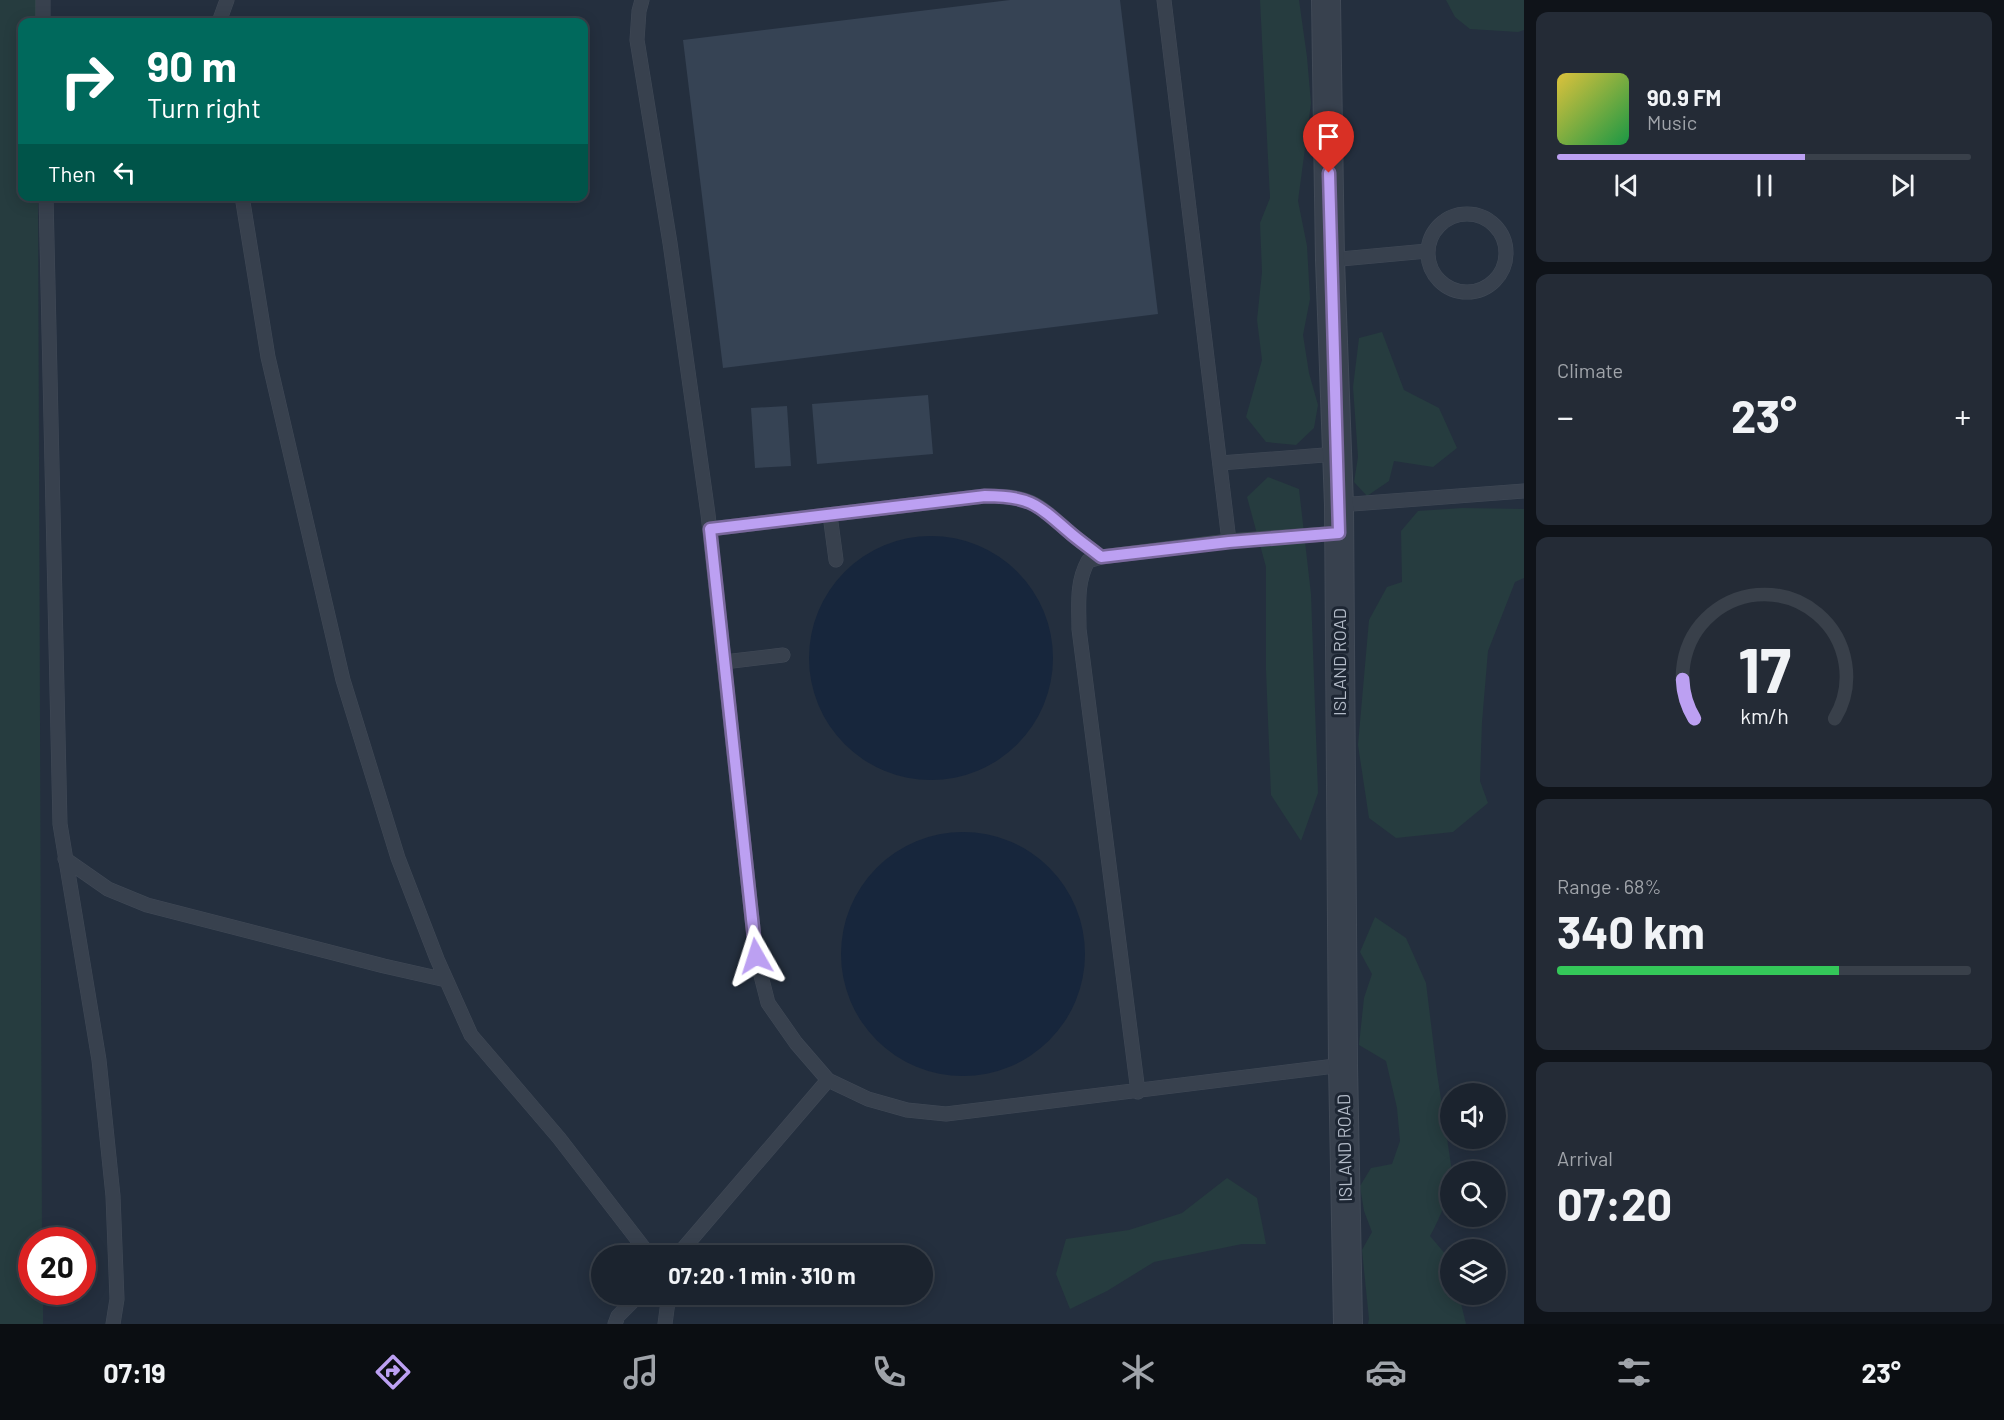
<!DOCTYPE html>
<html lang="en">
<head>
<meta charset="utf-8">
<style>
  :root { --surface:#1b232e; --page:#242b36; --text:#f1f3f6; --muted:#a0a4aa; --line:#39404a; --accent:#bca0f2 }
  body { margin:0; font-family:Barlow,sans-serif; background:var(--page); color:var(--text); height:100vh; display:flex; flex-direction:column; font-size:22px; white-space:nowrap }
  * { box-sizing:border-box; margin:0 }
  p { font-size:20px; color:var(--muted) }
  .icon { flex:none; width:33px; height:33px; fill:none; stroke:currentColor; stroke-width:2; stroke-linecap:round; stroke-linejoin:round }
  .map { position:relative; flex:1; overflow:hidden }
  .details { display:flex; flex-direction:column; gap:12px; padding:12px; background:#0f1319; width:480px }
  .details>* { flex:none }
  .banner { position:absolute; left:18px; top:18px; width:570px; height:183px; border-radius:12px; box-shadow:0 3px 15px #0003,0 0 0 2px var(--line); background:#00695c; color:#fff; overflow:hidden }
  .controls { position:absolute; left:1440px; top:1083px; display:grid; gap:12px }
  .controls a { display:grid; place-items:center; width:66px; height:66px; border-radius:50%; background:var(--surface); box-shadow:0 3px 15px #0003,0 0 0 2px var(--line); font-size:30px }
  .speed { position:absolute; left:18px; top:1227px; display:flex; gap:12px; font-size:30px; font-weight:700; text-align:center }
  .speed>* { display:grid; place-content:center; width:78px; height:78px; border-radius:50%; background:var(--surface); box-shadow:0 3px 15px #0003,0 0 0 2px var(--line); line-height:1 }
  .speed .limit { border:9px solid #d22; background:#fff; color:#111 }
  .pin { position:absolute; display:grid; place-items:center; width:51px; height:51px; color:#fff; margin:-62px -26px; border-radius:50% 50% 50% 0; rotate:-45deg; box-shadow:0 0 6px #0007 }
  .pin .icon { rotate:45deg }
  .me { position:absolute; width:66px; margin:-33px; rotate:354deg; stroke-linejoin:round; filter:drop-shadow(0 0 4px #0008) }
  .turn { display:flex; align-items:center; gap:21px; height:126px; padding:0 30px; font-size:27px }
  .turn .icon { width:78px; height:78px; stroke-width:2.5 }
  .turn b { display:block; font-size:42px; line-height:51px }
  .then { display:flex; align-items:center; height:57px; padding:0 30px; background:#0003; gap:12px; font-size:22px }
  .big { font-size:45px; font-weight:700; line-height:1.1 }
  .details .card { flex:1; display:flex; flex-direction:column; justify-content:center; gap:9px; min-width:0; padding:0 21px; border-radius:12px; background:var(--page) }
  .details .dial { align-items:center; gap:0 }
  .dial svg { height:156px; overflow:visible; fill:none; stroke:var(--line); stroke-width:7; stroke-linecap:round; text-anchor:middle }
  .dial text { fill:var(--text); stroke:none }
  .song { display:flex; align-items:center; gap:18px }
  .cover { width:72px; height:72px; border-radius:9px; background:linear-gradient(135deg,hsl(50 70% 55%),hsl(140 70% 35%)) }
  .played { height:6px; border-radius:3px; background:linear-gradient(90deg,var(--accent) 60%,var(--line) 60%) }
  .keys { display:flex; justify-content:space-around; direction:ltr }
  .heat { display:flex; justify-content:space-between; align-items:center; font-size:33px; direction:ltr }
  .charge { height:9px; border-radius:4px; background:linear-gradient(90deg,#34c759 68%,var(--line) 0) }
  .trip { position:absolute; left:591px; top:1245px; width:342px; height:60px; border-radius:30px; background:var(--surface); box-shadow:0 3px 15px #0003,0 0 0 2px var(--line); font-weight:700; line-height:60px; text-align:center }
  .tab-bar { display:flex; height:96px; justify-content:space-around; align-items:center; background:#0b0e12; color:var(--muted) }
  .tab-bar .icon { width:42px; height:42px }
  .tab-bar .active { color:var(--accent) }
  .tab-bar b { font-size:27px; color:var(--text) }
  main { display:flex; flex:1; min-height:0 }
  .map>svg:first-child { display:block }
  .green { fill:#263c3f }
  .water { fill:#17263c }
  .building { fill:#364354 }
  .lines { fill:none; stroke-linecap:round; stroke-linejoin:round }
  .service-casing { stroke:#414a57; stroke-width:15 }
  .minor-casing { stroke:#414a57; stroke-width:30 }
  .service { stroke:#38414e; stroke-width:14 }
  .minor { stroke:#38414e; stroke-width:28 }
  .route-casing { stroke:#7a689d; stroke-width:15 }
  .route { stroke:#bca0f2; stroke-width:10 }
  .labels { text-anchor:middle; stroke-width:6; stroke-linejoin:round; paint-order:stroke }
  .street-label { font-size:18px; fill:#b4bcc9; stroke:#1d2633 }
</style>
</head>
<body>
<main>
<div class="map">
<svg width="1524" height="1324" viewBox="0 0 1524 1324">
  <rect width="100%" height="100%" fill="#242f3e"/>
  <!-- green -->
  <path class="green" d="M 0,0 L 37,0 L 37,22 L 22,22 L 22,196 L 38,197 L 42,1240 L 32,1240 L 32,1292 L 43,1292 L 43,1324 L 0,1324 Z
    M 1260,0 L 1299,0 L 1307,57 L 1311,103 L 1298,201 L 1307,246 L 1310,299 L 1303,335 L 1309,373 L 1318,405 L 1314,428 L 1296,445 L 1266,442 L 1246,417 L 1262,360 L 1257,320 L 1262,272 L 1260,223 L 1270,198 Z
    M 1446,0 L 1524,0 L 1524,30 L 1518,32 L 1470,29 L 1455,17 Z
    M 1382,332 L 1404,390 L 1439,408 L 1457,448 L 1433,467 L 1394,461 L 1389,481 L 1367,496 L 1354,482 L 1358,457 L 1353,387 L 1359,338 Z
    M 1268,477 L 1299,489 L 1311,594 L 1318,793 L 1301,841 L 1271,795 L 1266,670 L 1266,567 L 1247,497 Z
    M 1463,508 L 1524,509 L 1524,578 L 1515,582 L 1488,651 L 1482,722 L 1480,781 L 1488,803 L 1453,832 L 1396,838 L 1369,818 L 1358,745 L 1369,620 L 1387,587 L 1402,582 L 1401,531 L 1418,511 Z
    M 1375,917 L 1406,938 L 1426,983 L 1437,1073 L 1452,1171 L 1450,1172 C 1450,1195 1441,1216 1430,1236 L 1447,1256 L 1450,1266 L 1450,1294 L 1459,1295 L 1466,1324 L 1368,1324 L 1369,1319 L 1362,1250 L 1372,1232 L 1364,1211 L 1360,1186 L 1371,1168 L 1392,1164 L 1400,1141 L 1397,1108 L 1386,1061 L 1359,1045 L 1364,998 L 1372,974 L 1360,952 Z
    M 1227,1178 L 1257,1198 L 1266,1244 L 1242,1244 L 1154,1262 L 1107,1291 L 1070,1309 L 1056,1274 L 1066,1239 L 1129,1230 L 1182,1213 Z"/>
  <!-- water -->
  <path class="water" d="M809 658a122 122 0 1 1 244 0a122 122 0 1 1-244 0Z
    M841 954a122 122 0 1 1 244 0a122 122 0 1 1-244 0Z"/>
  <!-- building -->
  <path class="building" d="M 1010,0 L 1120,0 L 1158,314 L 723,368 L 683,40 Z
    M 928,395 L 933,454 L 817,464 L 812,404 Z
    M 787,406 L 791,466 L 755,468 L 751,408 Z"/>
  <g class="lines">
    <defs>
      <path id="service" d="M 43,0 L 43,22
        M 642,0 L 639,11 L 637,40 L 670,243 L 708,514 L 756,956 L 768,1003 L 796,1043 L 828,1080 L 868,1099 L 907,1110 L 946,1114 L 1343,1065
        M 1164,0 L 1229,541
        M 219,22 L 227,0
        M 46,196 L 60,824 L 99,1060 L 113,1196 L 117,1299 L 113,1324
        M 242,196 L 268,357 L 343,680 L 398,858 L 437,959 L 471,1035 L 559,1138 L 650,1256
        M1428 253a39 39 0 1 1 78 0a39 39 0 1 1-78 0Z
        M 1330,260 L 1427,251
        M 1220,463 L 1337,454
        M 1339,505 L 1524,491
        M 830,515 L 836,560
        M 710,529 L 985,496 C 1028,495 1037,503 1068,531 C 1078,540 1090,548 1101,557
        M 724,662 L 783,655
        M 65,859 L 108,889 L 147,905 L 384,966 L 446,980
        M 1138,1092 L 1079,629 C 1079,605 1076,583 1088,561 L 1101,557 L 1229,541 L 1339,533
        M 677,1256 L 828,1080
        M 615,1324 L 618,1316 L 640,1294
        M 665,1324 L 669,1294"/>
      <path id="minor" d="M 1326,0 L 1330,260 L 1339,505 L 1343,1065 L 1348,1324"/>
    </defs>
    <!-- service casing -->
    <use href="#service" class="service-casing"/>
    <!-- minor casing -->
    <use href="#minor" class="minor-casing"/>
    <!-- service -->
    <use href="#service" class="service"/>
    <!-- minor -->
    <use href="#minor" class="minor"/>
  </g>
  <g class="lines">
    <defs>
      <path id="route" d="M 756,956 L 710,529 L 985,496 C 1028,496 1036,503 1068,531 C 1078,540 1090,548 1101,557 L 1229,542 L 1339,533 L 1329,173"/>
    </defs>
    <!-- route casing -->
    <use href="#route" class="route-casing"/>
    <!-- route -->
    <use href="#route" class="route"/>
  </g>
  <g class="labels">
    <!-- street labels -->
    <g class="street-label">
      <text transform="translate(1340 662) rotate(-90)" y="6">ISLAND ROAD</text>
      <text transform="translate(1345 1148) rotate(-91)" y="6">ISLAND ROAD</text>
    </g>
  </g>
</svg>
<div class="controls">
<a><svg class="icon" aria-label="sound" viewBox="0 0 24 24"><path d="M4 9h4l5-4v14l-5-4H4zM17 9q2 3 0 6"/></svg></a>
<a><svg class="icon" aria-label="search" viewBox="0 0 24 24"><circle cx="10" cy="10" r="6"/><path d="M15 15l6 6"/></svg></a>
<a><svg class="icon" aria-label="layers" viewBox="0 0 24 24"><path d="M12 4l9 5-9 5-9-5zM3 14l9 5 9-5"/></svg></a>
</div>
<div class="speed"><div class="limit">20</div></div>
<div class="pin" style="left:1329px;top:173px;background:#d93025"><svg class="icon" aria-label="arrive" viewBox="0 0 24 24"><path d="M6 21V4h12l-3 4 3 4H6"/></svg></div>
<svg class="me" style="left:756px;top:956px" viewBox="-20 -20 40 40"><path d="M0-17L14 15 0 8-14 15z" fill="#bca0f2" stroke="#fff" stroke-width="4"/></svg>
<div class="trip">07:20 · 1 min · 310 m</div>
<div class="banner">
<div class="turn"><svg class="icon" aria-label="right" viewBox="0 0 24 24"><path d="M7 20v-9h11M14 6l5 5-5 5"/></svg><div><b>90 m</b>Turn right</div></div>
<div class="then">Then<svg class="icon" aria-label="left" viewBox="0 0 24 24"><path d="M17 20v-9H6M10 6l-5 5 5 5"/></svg></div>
</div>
</div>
<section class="details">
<div class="card">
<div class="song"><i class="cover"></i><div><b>90.9 FM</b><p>Music</p></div></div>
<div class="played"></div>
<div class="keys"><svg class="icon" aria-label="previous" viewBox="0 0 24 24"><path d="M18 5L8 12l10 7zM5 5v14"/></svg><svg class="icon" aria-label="pause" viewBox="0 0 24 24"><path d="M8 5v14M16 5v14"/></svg><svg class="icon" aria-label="next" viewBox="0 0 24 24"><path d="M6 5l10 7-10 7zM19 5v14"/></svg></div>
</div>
<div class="card"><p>Climate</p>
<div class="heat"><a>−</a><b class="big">23°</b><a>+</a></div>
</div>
<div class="card dial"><svg viewBox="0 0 100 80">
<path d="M14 69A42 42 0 1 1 86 69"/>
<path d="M14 69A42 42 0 0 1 8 49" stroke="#bca0f2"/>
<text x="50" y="56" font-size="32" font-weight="700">17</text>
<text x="50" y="72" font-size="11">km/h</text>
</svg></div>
<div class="card"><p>Range · 68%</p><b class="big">340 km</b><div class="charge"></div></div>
<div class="card"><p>Arrival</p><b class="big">07:20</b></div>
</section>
</main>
<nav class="tab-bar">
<b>07:19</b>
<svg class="icon active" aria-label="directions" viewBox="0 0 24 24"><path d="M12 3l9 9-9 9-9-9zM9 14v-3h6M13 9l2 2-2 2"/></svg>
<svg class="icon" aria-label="music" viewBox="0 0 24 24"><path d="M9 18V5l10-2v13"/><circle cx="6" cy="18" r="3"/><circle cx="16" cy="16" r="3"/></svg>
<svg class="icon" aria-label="phone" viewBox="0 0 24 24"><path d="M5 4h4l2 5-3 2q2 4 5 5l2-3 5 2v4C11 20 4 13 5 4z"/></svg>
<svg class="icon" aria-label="climate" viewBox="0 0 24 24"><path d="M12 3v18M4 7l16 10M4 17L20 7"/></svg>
<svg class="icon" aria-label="car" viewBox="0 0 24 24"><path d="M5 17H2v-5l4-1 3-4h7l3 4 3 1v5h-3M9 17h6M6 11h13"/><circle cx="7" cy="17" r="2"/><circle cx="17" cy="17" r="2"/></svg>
<svg class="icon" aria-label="filters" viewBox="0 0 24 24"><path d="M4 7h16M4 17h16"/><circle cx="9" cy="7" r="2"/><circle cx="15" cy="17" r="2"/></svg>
<b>23°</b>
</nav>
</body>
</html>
